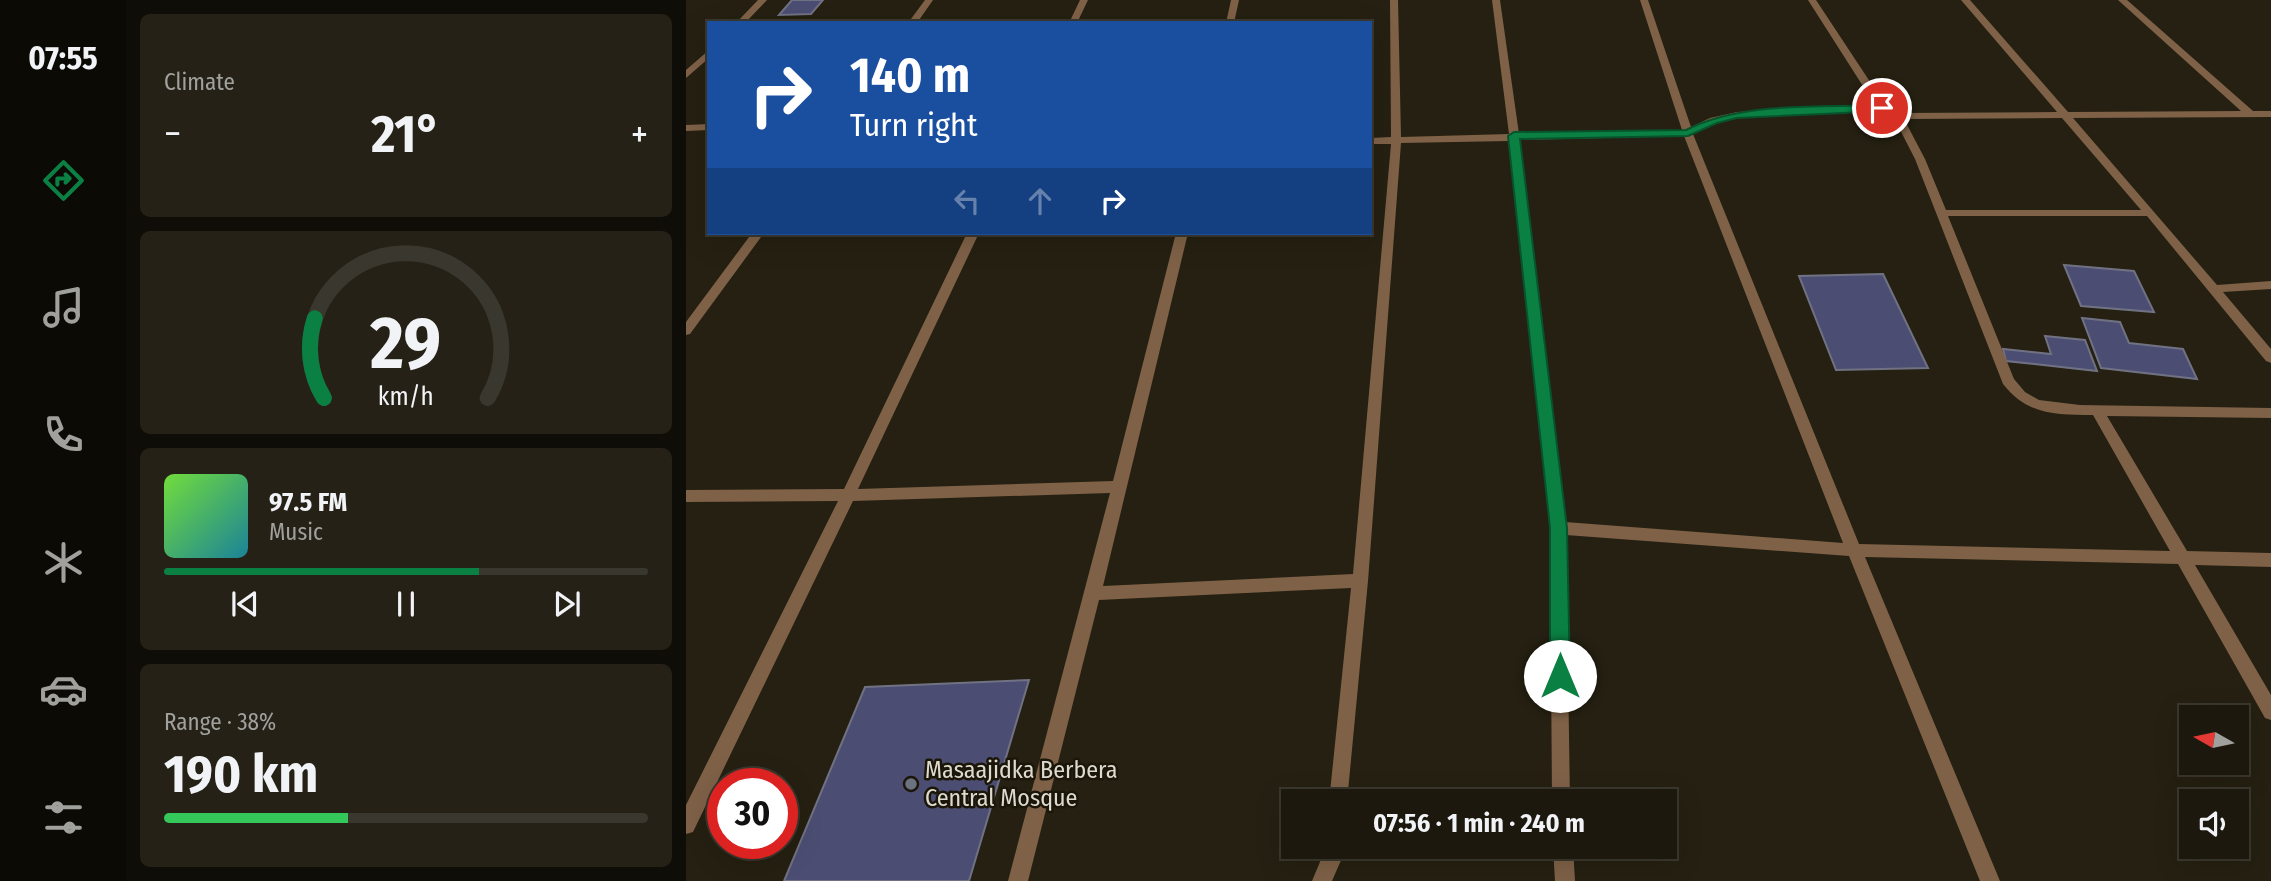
<!DOCTYPE html>
<html lang="en">
<head>
<meta charset="utf-8">
<style>
  :root { --surface:#1c180d; --page:#252116; --text:#f1f3f6; --muted:#a0a09d; --line:#3a372e; --accent:#0b8043 }
  body { margin:0; font-family:"Fira Sans Condensed",sans-serif; background:var(--page); color:var(--text); height:100vh; display:flex; flex-direction:column; font-size:26px; white-space:nowrap }
  * { box-sizing:border-box; margin:0 }
  p { font-size:23px; color:var(--muted) }
  .icon { flex:none; width:38px; height:38px; fill:none; stroke:currentColor; stroke-width:2; stroke-linecap:round; stroke-linejoin:round }
  .map { position:relative; flex:1; overflow:hidden }
  .drawer { display:flex; flex-direction:column; gap:14px; padding:14px; background:#0f0d07; width:560px }
  .drawer>* { flex:none }
  .banner { position:absolute; left:21px; top:21px; width:665px; height:214px; border-radius:0px; box-shadow:0 7px 28px #0002,0 0 0 2px var(--line); background:#1a4fa0; color:#fff; overflow:hidden }
  .needle { width:46px; rotate:279deg }
  .buttons { position:absolute; left:1493px; top:705px; display:grid; gap:14px }
  .buttons a { display:grid; place-items:center; width:70px; height:70px; border-radius:0px; background:var(--surface); box-shadow:0 7px 28px #0002,0 0 0 2px var(--line); font-size:35px }
  .speed { position:absolute; left:21px; top:768px; display:flex; gap:14px; font-size:35px; font-weight:700; text-align:center }
  .speed>* { display:grid; place-content:center; width:91px; height:91px; border-radius:50%; background:var(--surface); box-shadow:0 7px 28px #0002,0 0 0 2px var(--line); line-height:1 }
  .speed .limit { border:10px solid #d22; background:#fff; color:#111 }
  .pin { position:absolute; display:grid; place-items:center; width:60px; height:60px; color:#fff; margin:-30px; border:4px solid #fff; border-radius:50%; box-shadow:0 2px 7px #0007 }
  .me { position:absolute; width:77px; margin:-38px; rotate:0deg; stroke-linejoin:round; filter:drop-shadow(0 0 5px #0008) }
  .turn { display:flex; align-items:center; gap:24px; height:147px; padding:0 28px; font-size:32px }
  .turn .icon { width:91px; height:91px; stroke-width:2.5 }
  .turn b { display:block; font-size:49px; line-height:60px }
  .lanes { display:flex; align-items:center; height:66px; padding:0 28px; background:#0003; justify-content:center; gap:35px; direction:ltr }
  .lanes .off { opacity:.35 }
  .big { font-size:52px; font-weight:700; line-height:1.1 }
  .drawer .widget { flex:1; display:flex; flex-direction:column; justify-content:center; gap:10px; min-width:0; padding:0 24px; border-radius:10px; background:var(--page) }
  .drawer .dial { align-items:center; gap:0 }
  .dial svg { height:182px; overflow:visible; fill:none; stroke:var(--line); stroke-width:7; stroke-linecap:round; text-anchor:middle }
  .dial text { fill:var(--text); stroke:none }
  .song { display:flex; align-items:center; gap:21px }
  .cover { width:84px; height:84px; border-radius:10px; background:linear-gradient(135deg,hsl(100 70% 55%),hsl(190 70% 35%)) }
  .played { height:7px; border-radius:4px; background:linear-gradient(90deg,var(--accent) 65%,var(--line) 65%) }
  .keys { display:flex; justify-content:space-around; direction:ltr }
  .heat { display:flex; justify-content:space-between; align-items:center; font-size:38px; direction:ltr }
  .charge { height:10px; border-radius:5px; background:linear-gradient(90deg,#34c759 38%,var(--line) 0) }
  .trip { position:absolute; left:595px; top:789px; width:396px; height:70px; border-radius:0px; background:var(--surface); box-shadow:0 7px 28px #0002,0 0 0 2px var(--line); font-weight:700; line-height:70px; text-align:center }
  main { display:flex; flex:1; min-height:0 }
  .tab-bar { display:flex; flex-direction:column; width:126px; justify-content:space-around; align-items:center; background:#0b0a05; color:var(--muted) }
  .tab-bar .icon { width:49px; height:49px }
  .tab-bar .current { color:var(--accent) }
  .tab-bar b { font-size:32px; color:var(--text) }
  .map>svg:first-child { display:block }
  .building { fill:#4b4e72; stroke:#707283; stroke-width:2 }
  .lines { fill:none; stroke-linecap:round; stroke-linejoin:round }
  .minor { fill:#7e6147; fill-rule:evenodd }
  .route { fill:#0b8043; stroke:#07532c; stroke-width:2 }
  .worship-dot { fill:#6b7280; stroke:#1b1608; stroke-width:2.5 }
  .labels { text-anchor:middle; stroke-width:5; stroke-linejoin:round; paint-order:stroke }
  .near-poi-label { font-size:24px; fill:#dddad0; stroke:#1b1608; text-anchor:start }
</style>
</head>
<body>
<main>
<nav class="tab-bar">
<b>07:55</b>
<svg class="icon current" aria-label="directions" viewBox="0 0 24 24"><path d="M12 3l9 9-9 9-9-9zM9 14v-3h6M13 9l2 2-2 2"/></svg>
<svg class="icon" aria-label="music" viewBox="0 0 24 24"><path d="M9 18V5l10-2v13"/><circle cx="6" cy="18" r="3"/><circle cx="16" cy="16" r="3"/></svg>
<svg class="icon" aria-label="phone" viewBox="0 0 24 24"><path d="M5 4h4l2 5-3 2q2 4 5 5l2-3 5 2v4C11 20 4 13 5 4z"/></svg>
<svg class="icon" aria-label="climate" viewBox="0 0 24 24"><path d="M12 3v18M4 7l16 10M4 17L20 7"/></svg>
<svg class="icon" aria-label="car" viewBox="0 0 24 24"><path d="M5 17H2v-5l4-1 3-4h7l3 4 3 1v5h-3M9 17h6M6 11h13"/><circle cx="7" cy="17" r="2"/><circle cx="17" cy="17" r="2"/></svg>
<svg class="icon" aria-label="filters" viewBox="0 0 24 24"><path d="M4 7h16M4 17h16"/><circle cx="9" cy="7" r="2"/><circle cx="15" cy="17" r="2"/></svg>
</nav>
<section class="drawer">
<div class="widget"><p>Climate</p>
<div class="heat"><a>−</a><b class="big">21°</b><a>+</a></div>
</div>
<div class="widget dial"><svg viewBox="0 0 100 80">
<path d="M14 69A42 42 0 1 1 86 69"/>
<path d="M14 69A42 42 0 0 1 10 34" stroke="#0b8043"/>
<text x="50" y="56" font-size="32" font-weight="700">29</text>
<text x="50" y="72" font-size="11">km/h</text>
</svg></div>
<div class="widget">
<div class="song"><i class="cover"></i><div><b>97.5 FM</b><p>Music</p></div></div>
<div class="played"></div>
<div class="keys"><svg class="icon" aria-label="previous" viewBox="0 0 24 24"><path d="M18 5L8 12l10 7zM5 5v14"/></svg><svg class="icon" aria-label="pause" viewBox="0 0 24 24"><path d="M8 5v14M16 5v14"/></svg><svg class="icon" aria-label="next" viewBox="0 0 24 24"><path d="M6 5l10 7-10 7zM19 5v14"/></svg></div>
</div>
<div class="widget"><p>Range · 38%</p><b class="big">190 km</b><div class="charge"></div></div>
</section>
<div class="map">
<svg width="1585" height="881" viewBox="0 0 1585 881">
  <rect width="100%" height="100%" fill="#252011"/>
  <!-- building -->
  <path class="building" d="M 106,0 L 137,0 L 125,14 L 93,15 Z
    M 1378,265 L 1448,271 L 1468,312 L 1395,306 Z
    M 1197,274 L 1242,368 L 1150,370 L 1113,276 Z
    M 1396,318 L 1434,322 L 1443,343 L 1497,349 L 1511,379 L 1415,368 Z
    M 1359,336 L 1399,340 L 1411,371 L 1320,361 L 1317,349 L 1365,354 Z
    M 343,680 L 283,881 L 98,881 L 179,687 Z"/>
  <g class="lines">
    <!-- minor -->
    <path class="minor" d="M 72,0 L 81,0 L 59,23 L 50,23 Z
      M 239,0 L 247,0 L 231,23 L 222,23 Z
      M 394,0 L 402,0 L 391,23 L 383,23 Z
      M 545,0 L 553,0 L 548,23 L 540,23 Z
      M 704,0 L 712,0 L 715,137 L 823,134 L 806,0 L 814,0 L 833,134 L 996,130 L 954,0 L 962,0 L 1005,127 L 1024,118 L 1051,112 L 1189,105 L 1122,0 L 1130,0 L 1200,106 L 1214,113 L 1371,112 L 1275,0 L 1284,0 L 1382,112 L 1555,111 L 1432,0 L 1441,0 L 1567,111 L 1585,111 L 1585,117 L 1387,118 L 1531,285 L 1585,281 L 1585,289 L 1537,292 L 1585,349 L 1585,363 L 1580,361 L 1461,216 L 1262,216 L 1328,379 L 1339,392 L 1353,400 L 1394,405 L 1585,408 L 1585,418 L 1421,416 L 1501,551 L 1585,553 L 1585,567 L 1509,565 L 1585,695 L 1585,720 L 1579,718 L 1492,564 L 1179,557 L 1314,881 L 1294,881 L 1163,556 L 880,535 L 884,802 L 866,802 L 864,528 L 823,141 L 715,143 L 682,581 L 661,802 L 643,802 L 665,588 L 413,600 L 342,881 L 322,881 L 424,493 L 167,501 L 7,832 L 0,834 L 0,805 L 152,501 L 0,502 L 0,490 L 158,489 L 281,233 L 293,233 L 172,489 L 427,481 L 490,233 L 502,233 L 417,586 L 667,574 L 705,144 L 684,144 L 684,138 L 705,137 ZM 1194,111 L 1208,118 L 1229,159 L 1317,384 C 1341,415 1370,415 1407,415 L 1484,551 L 1173,544 L 1007,134 L 1030,122 L 1051,118 ZM 1376,118 L 1455,210 L 1260,210 L 1239,159 L 1218,119 ZM 998,136 L 1157,543 L 879,522 L 834,140 Z
      M 23,50 L 23,58 L 0,78 L 0,70 Z
      M 23,124 L 23,130 L 0,131 L 0,125 Z
      M 66,233 L 78,233 L 4,334 L 0,335 L 0,322 Z
      M 637,847 L 657,847 L 656,858 L 646,881 L 626,881 L 636,857 Z
      M 867,847 L 887,847 L 889,881 L 869,881 Z"/>
  </g>
  <!-- route -->
  <path class="route" d="M 1196,105 L 1200,106 L 1200,111 L 1051,118 L 1031,123 L 1002,136 L 834,139 L 881,528 L 884,676 L 881,683 L 874,686 L 867,683 L 864,676 L 864,528 L 822,136 L 828,132 L 1000,130 C 1057,101 1133,108 1196,105 Z"/>
  <!-- markers -->
  <circle class="worship-dot" cx="225" cy="784" r="7"/>
  <g class="labels">
    <!-- near-poi labels -->
    <g class="near-poi-label">
      <text x="239" y="778">Masaajidka Berbera<tspan x="239" dy="28">Central Mosque</tspan></text>
    </g>
  </g>
</svg>
<div class="buttons">
<a><svg class="needle" viewBox="-14 -14 28 28"><path d="M0-13l5 13h-10z" fill="#e53935"/><path d="M0 13l5-13h-10z" fill="#a0a09d"/></svg></a>
<a><svg class="icon" aria-label="sound" viewBox="0 0 24 24"><path d="M4 9h4l5-4v14l-5-4H4zM17 9q2 3 0 6"/></svg></a>
</div>
<div class="speed"><div class="limit">30</div></div>
<div class="pin" style="left:1196px;top:108px;background:#d93025"><svg class="icon" aria-label="arrive" viewBox="0 0 24 24"><path d="M6 21V4h12l-3 4 3 4H6"/></svg></div>
<svg class="me" style="left:874px;top:676px" viewBox="-20 -20 40 40"><circle r="19" fill="#fff"/><path d="M0-13L10 11 0 6-10 11z" fill="#0b8043"/></svg>
<div class="trip">07:56 · 1 min · 240 m</div>
<div class="banner">
<div class="turn"><svg class="icon" aria-label="right" viewBox="0 0 24 24"><path d="M7 20v-9h11M14 6l5 5-5 5"/></svg><div><b>140 m</b>Turn right</div></div>
<div class="lanes"><svg class="icon off" aria-label="left" viewBox="0 0 24 24"><path d="M17 20v-9H6M10 6l-5 5 5 5"/></svg><svg class="icon off" aria-label="ahead" viewBox="0 0 24 24"><path d="M12 20V5M6 11l6-6 6 6"/></svg><svg class="icon" aria-label="right" viewBox="0 0 24 24"><path d="M7 20v-9h11M14 6l5 5-5 5"/></svg></div>
</div>
</div>
</main>
</body>
</html>
